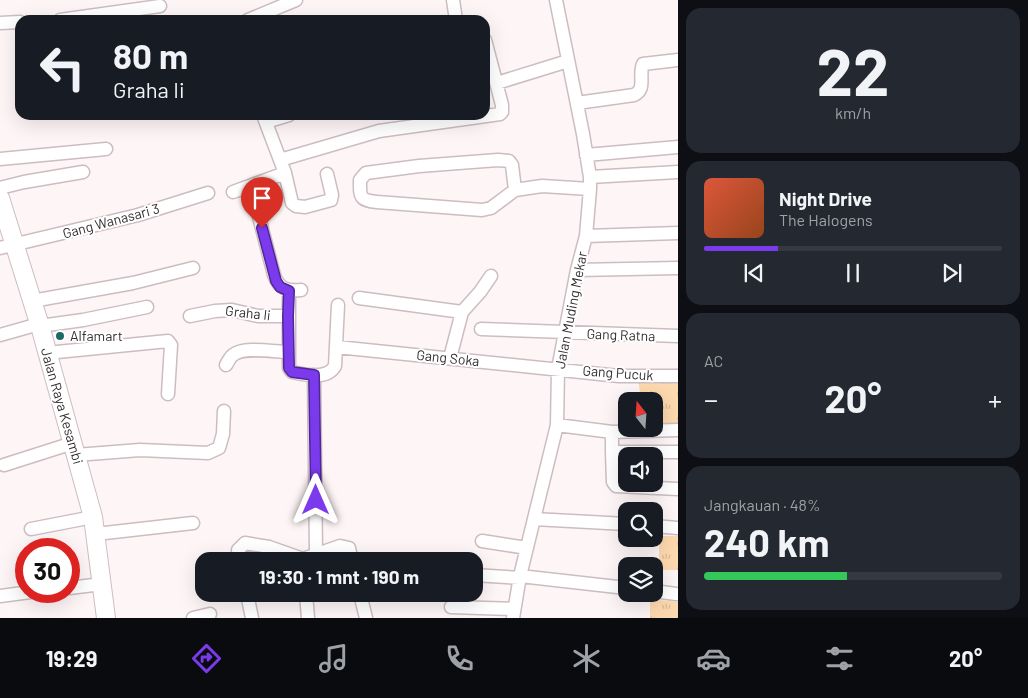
<!DOCTYPE html>
<html lang="id">
<head>
<meta charset="utf-8">
<style>
  :root { --surface:#171b24; --page:#242831; --text:#f1f3f6; --muted:#9ea1a6; --line:#363941; --accent:#7c3aed }
  body { margin:0; font-family:Barlow,sans-serif; background:var(--page); color:var(--text); height:100vh; display:flex; flex-direction:column; font-size:19px; white-space:nowrap }
  * { box-sizing:border-box; margin:0 }
  p { font-size:16px; color:var(--muted) }
  .icon { flex:none; width:28px; height:28px; fill:none; stroke:currentColor; stroke-width:2; stroke-linecap:round; stroke-linejoin:round }
  .map { position:relative; flex:1; overflow:hidden }
  .details { display:flex; flex-direction:column; gap:8px; padding:8px; background:#0d0f14; width:350px }
  .details>* { flex:none }
  .top-card { position:absolute; left:15px; top:15px; width:475px; height:105px; border-radius:15px; box-shadow:0 5px 20px #0002; background:#171b24; color:var(--text); overflow:hidden }
  .needle { width:32px; rotate:343deg }
  .fabs { position:absolute; left:618px; top:392px; display:grid; gap:10px }
  .fabs a { display:grid; place-items:center; width:45px; height:45px; border-radius:10px; background:var(--surface); box-shadow:0 5px 20px #0002; font-size:25px }
  .speed { position:absolute; left:15px; top:538px; display:flex; gap:10px; font-size:25px; font-weight:700; text-align:center }
  .speed>* { display:grid; place-content:center; width:65px; height:65px; border-radius:50%; background:var(--surface); box-shadow:0 5px 20px #0002; line-height:1 }
  .speed .limit { border:8px solid #d22; background:#fff; color:#111 }
  .pin { position:absolute; display:grid; place-items:center; width:42px; height:42px; color:#fff; margin:-51px -21px; border-radius:50% 50% 50% 0; rotate:-45deg; box-shadow:0 0 5px #0007 }
  .pin .icon { rotate:45deg }
  .me { position:absolute; width:55px; margin:-28px; rotate:0deg; stroke-linejoin:round; filter:drop-shadow(0 0 4px #0008) }
  .turn { display:flex; align-items:center; gap:18px; height:105px; padding:0 15px; font-size:22px }
  .turn .icon { width:65px; height:65px; stroke-width:2.5 }
  .turn b { display:block; font-size:35px; line-height:42px }
  .big { font-size:38px; font-weight:700; line-height:1.1 }
  .details .widget { flex:1; display:flex; flex-direction:column; justify-content:center; gap:8px; min-width:0; padding:0 18px; border-radius:15px; background:var(--page) }
  .details .dial { align-items:center; gap:0 }
  .dial b { font-size:65px; line-height:1 }
  .song { display:flex; align-items:center; gap:15px }
  .cover { width:60px; height:60px; border-radius:8px; background:linear-gradient(135deg,hsl(10 70% 55%),hsl(20 70% 35%)) }
  .played { height:5px; border-radius:2px; background:linear-gradient(90deg,var(--accent) 25%,var(--line) 25%) }
  .keys { display:flex; justify-content:space-around; direction:ltr }
  .heat { display:flex; justify-content:space-between; align-items:center; font-size:28px; direction:ltr }
  .charge { height:8px; border-radius:4px; background:linear-gradient(90deg,#34c759 48%,var(--line) 0) }
  .trip { position:absolute; left:195px; top:552px; width:288px; height:50px; border-radius:15px; background:var(--surface); box-shadow:0 5px 20px #0002; font-weight:700; line-height:50px; text-align:center }
  .dock { display:flex; height:80px; justify-content:space-around; align-items:center; background:#090b0e; color:var(--muted) }
  .dock .icon { width:35px; height:35px }
  .dock .active { color:var(--accent) }
  .dock b { font-size:22px; color:var(--text) }
  main { display:flex; flex:1; min-height:0 }
  .map>svg:first-child { display:block }
  .grass { fill:url(#grass-tufts) }
  .lines { fill:none; stroke-linecap:round; stroke-linejoin:round }
  .street-casing { stroke:#ccbdc1; stroke-width:15 }
  .secondary-casing { stroke:#ccbdc1; stroke-width:20 }
  .street { stroke:#fff; stroke-width:12 }
  .secondary { stroke:#fff; stroke-width:18 }
  .route-casing { stroke:#51269a; stroke-width:12 }
  .route { stroke:#7c3aed; stroke-width:9 }
  .poi-dot { fill:#1d6965; stroke:#fff; stroke-width:2 }
  .labels { text-anchor:middle; stroke-width:4; stroke-linejoin:round; paint-order:stroke }
  .street-label { font-size:14px; fill:#342e30; stroke:#fff }
  .poi-label { font-size:14px; fill:#342e30; stroke:#fff; text-anchor:start }
</style>
</head>
<body>
<main>
<div class="map">
<svg width="678" height="618" viewBox="0 0 678 618">
  <defs>
    <pattern id="grass-tufts" width="24" height="20" patternUnits="userSpaceOnUse" patternTransform="scale(1.25)"><rect width="24" height="20" fill="#fed9af"/><path d="M3 7l-1-3M5 7V3M7 7l1-3M15 17l-1-3M17 17v-4M19 17l1-3" fill="none" stroke="#dabb97"/></pattern>
  </defs>
  <rect width="100%" height="100%" fill="#fef5f7"/>
  <!-- grass -->
  <path class="grass" d="M 678,376 L 678,435 L 654,429 L 654,401 L 641,401 L 638,378 Z
    M 659,536 L 678,536 L 678,570 L 659,570 Z
    M 650,599 L 678,602 L 678,618 L 650,618 Z"/>
  <g class="lines">
    <defs>
      <path id="street" d="M 453,0 L 456,20
        M 60,20 L 160,6
        M 248,20 L 296,0
        M 0,23 L 20,22
        M 497,83 L 568,61
        M 577,103 L 634,95 C 647,89 638,75 643,64 L 678,60
        M 263,115 L 285,173 L 292,203 L 296,206 L 305,207 L 331,200 L 332,195 L 327,174
        M 266,122 L 289,115
        M 586,155 L 678,147
        M 0,159 L 106,149
        M 280,160 L 379,131 L 500,114 L 502,112 L 502,105 L 485,40
        M 498,160 L 509,161 L 512,165 L 515,190 L 491,208 L 482,210 L 377,202 C 359,200 360,197 360,180 L 366,173 L 419,166 Z
        M 590,177 L 678,172
        M 0,188 L 24,182 L 83,172
        M 515,190 L 542,186 L 590,189
        M 233,192 L 285,173
        M 258,213 L 274,275 C 279,289 287,291 301,290
        M 586,236 L 678,233
        M 0,248 L 138,215 L 208,193
        M 577,270 L 678,268
        M 289,291 L 289,368 L 292,372 C 306,375 327,380 335,366 L 338,305
        M 359,298 L 462,312
        M 32,301 L 133,283 L 193,268
        M 190,316 L 215,311 L 232,310 L 258,316 L 288,316
        M 40,326 L 83,320 L 147,307
        M 481,329 L 678,336
        M 0,335 L 39,324
        M 337,347 L 619,376 L 678,376
        M 47,353 L 168,341 L 171,345 L 168,394
        M 450,358 L 462,312 L 480,292 L 491,276
        M 226,365 C 228,362 230,357 233,355 C 244,346 275,352 289,352
        M 314,375 L 316,554
        M 557,425 L 612,432 L 612,452 L 678,452
        M 612,432 L 678,430
        M 612,452 L 613,482 L 616,486 L 678,489
        M 76,455 L 140,450 L 208,453 L 219,448 L 223,434 L 224,411
        M 4,465 L 73,443
        M 534,519 L 626,524
        M 654,526 L 678,528
        M 31,529 L 93,517
        M 96,534 L 193,523
        M 482,541 L 527,548
        M 241,561 L 238,550 L 245,543 L 269,547 L 303,559 L 340,546 L 349,548 L 352,561
        M 474,575 L 520,578
        M 520,576 L 626,588
        M 69,588 L 102,584
        M 654,591 L 676,594
        M 247,594 L 252,618
        M 306,594 L 308,618
        M 360,594 L 366,618
        M 0,596 L 38,591
        M 451,607 L 514,609
        M 193,618 L 210,614
        M 513,618 L 520,576 L 557,425 L 558,369 L 577,270 L 586,236 L 590,189 L 590,177 L 583,134 L 556,0"/>
      <path id="secondary" d="M 0,198 L 40,326 L 93,517 L 106,618"/>
    </defs>
    <!-- street casing -->
    <use href="#street" class="street-casing"/>
    <!-- secondary casing -->
    <use href="#secondary" class="secondary-casing"/>
    <!-- street -->
    <use href="#street" class="street"/>
    <!-- secondary -->
    <use href="#secondary" class="secondary"/>
  </g>
  <g class="lines">
    <defs>
      <path id="route" d="M 262,228 L 276,281 L 280,287 L 289,291 L 288,316 L 289,368 L 292,372 L 314,375 L 316,500"/>
    </defs>
    <!-- route casing -->
    <use href="#route" class="route-casing"/>
    <!-- route -->
    <use href="#route" class="route"/>
  </g>
  <!-- markers -->
  <circle class="poi-dot" cx="60" cy="336" r="5"/>
  <g class="labels">
    <!-- street labels -->
    <g class="street-label">
      <text transform="translate(111 221) rotate(-15)" y="5">Gang Wanasari 3</text>
      <text transform="translate(571 310) rotate(-79)" y="5">Jalan Muding Mekar</text>
      <text transform="translate(248 313) rotate(6)" y="5">Graha Ii</text>
      <text transform="translate(621 335) rotate(2)" y="5">Gang Ratna</text>
      <text transform="translate(448 358) rotate(6)" y="5">Gang Soka</text>
      <text transform="translate(618 373) rotate(4)" y="5">Gang Pucuk</text>
      <text transform="translate(62 406) rotate(74)" y="5">Jalan Raya Kesambi</text>
    </g>
    <!-- poi labels -->
    <g class="poi-label">
      <text x="70" y="341">Alfamart</text>
    </g>
  </g>
</svg>
<div class="fabs">
<a><svg class="needle" viewBox="-14 -14 28 28"><path d="M0-13l5 13h-10z" fill="#e53935"/><path d="M0 13l5-13h-10z" fill="#9ea1a6"/></svg></a>
<a><svg class="icon" aria-label="sound" viewBox="0 0 24 24"><path d="M4 9h4l5-4v14l-5-4H4zM17 9q2 3 0 6"/></svg></a>
<a><svg class="icon" aria-label="search" viewBox="0 0 24 24"><circle cx="10" cy="10" r="6"/><path d="M15 15l6 6"/></svg></a>
<a><svg class="icon" aria-label="layers" viewBox="0 0 24 24"><path d="M12 4l9 5-9 5-9-5zM3 14l9 5 9-5"/></svg></a>
</div>
<div class="speed"><div class="limit">30</div></div>
<div class="pin" style="left:262px;top:228px;background:#d93025"><svg class="icon" aria-label="arrive" viewBox="0 0 24 24"><path d="M6 21V4h12l-3 4 3 4H6"/></svg></div>
<svg class="me" style="left:316px;top:500px" viewBox="-20 -20 40 40"><path d="M0-17L14 15 0 8-14 15z" fill="#7c3aed" stroke="#fff" stroke-width="4"/></svg>
<div class="trip">19:30 · 1 mnt · 190 m</div>
<div class="top-card">
<div class="turn"><svg class="icon" aria-label="left" viewBox="0 0 24 24"><path d="M17 20v-9H6M10 6l-5 5 5 5"/></svg><div><b>80 m</b>Graha Ii</div></div>
</div>
</div>
<section class="details">
<div class="widget dial"><b>22</b><p>km/h</p></div>
<div class="widget">
<div class="song"><i class="cover"></i><div><b>Night Drive</b><p>The Halogens</p></div></div>
<div class="played"></div>
<div class="keys"><svg class="icon" aria-label="previous" viewBox="0 0 24 24"><path d="M18 5L8 12l10 7zM5 5v14"/></svg><svg class="icon" aria-label="pause" viewBox="0 0 24 24"><path d="M8 5v14M16 5v14"/></svg><svg class="icon" aria-label="next" viewBox="0 0 24 24"><path d="M6 5l10 7-10 7zM19 5v14"/></svg></div>
</div>
<div class="widget"><p>AC</p>
<div class="heat"><a>−</a><b class="big">20°</b><a>+</a></div>
</div>
<div class="widget"><p>Jangkauan · 48%</p><b class="big">240 km</b><div class="charge"></div></div>
</section>
</main>
<nav class="dock">
<b>19:29</b>
<svg class="icon active" aria-label="directions" viewBox="0 0 24 24"><path d="M12 3l9 9-9 9-9-9zM9 14v-3h6M13 9l2 2-2 2"/></svg>
<svg class="icon" aria-label="music" viewBox="0 0 24 24"><path d="M9 18V5l10-2v13"/><circle cx="6" cy="18" r="3"/><circle cx="16" cy="16" r="3"/></svg>
<svg class="icon" aria-label="phone" viewBox="0 0 24 24"><path d="M5 4h4l2 5-3 2q2 4 5 5l2-3 5 2v4C11 20 4 13 5 4z"/></svg>
<svg class="icon" aria-label="climate" viewBox="0 0 24 24"><path d="M12 3v18M4 7l16 10M4 17L20 7"/></svg>
<svg class="icon" aria-label="car" viewBox="0 0 24 24"><path d="M5 17H2v-5l4-1 3-4h7l3 4 3 1v5h-3M9 17h6M6 11h13"/><circle cx="7" cy="17" r="2"/><circle cx="17" cy="17" r="2"/></svg>
<svg class="icon" aria-label="filters" viewBox="0 0 24 24"><path d="M4 7h16M4 17h16"/><circle cx="9" cy="7" r="2"/><circle cx="15" cy="17" r="2"/></svg>
<b>20°</b>
</nav>
</body>
</html>
